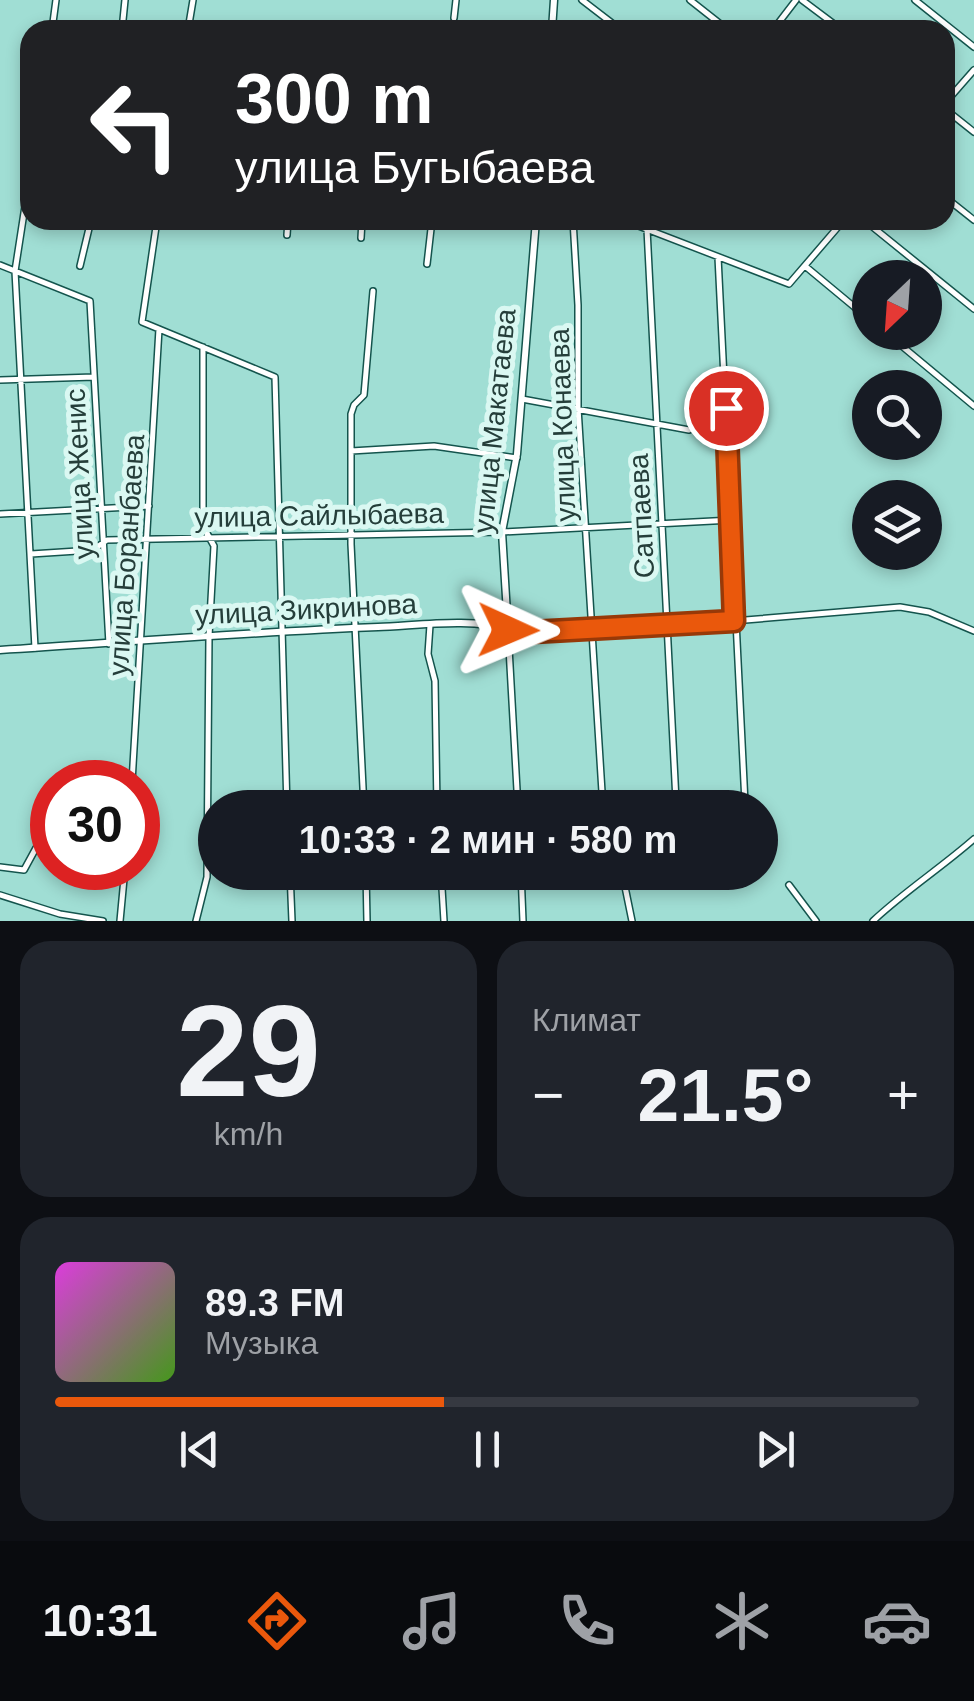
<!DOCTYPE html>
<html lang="ru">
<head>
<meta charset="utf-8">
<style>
  :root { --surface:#171b24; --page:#20242c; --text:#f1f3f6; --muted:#9ea1a6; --line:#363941; --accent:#ea580c }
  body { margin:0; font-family:Helvetica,sans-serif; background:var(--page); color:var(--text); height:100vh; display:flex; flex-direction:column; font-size:38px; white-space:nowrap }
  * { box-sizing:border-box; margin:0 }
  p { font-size:32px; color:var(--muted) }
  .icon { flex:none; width:55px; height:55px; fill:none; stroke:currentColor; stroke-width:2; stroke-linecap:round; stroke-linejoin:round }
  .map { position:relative; height:921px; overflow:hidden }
  .details { display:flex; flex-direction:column; gap:20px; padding:20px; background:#0d0f14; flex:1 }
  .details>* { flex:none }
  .top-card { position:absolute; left:20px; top:20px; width:935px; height:210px; border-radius:30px; box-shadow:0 5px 15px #0003; background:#202124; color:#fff; overflow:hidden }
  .needle { width:65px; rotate:205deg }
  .buttons { position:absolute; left:852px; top:260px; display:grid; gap:20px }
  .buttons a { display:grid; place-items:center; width:90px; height:90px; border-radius:50%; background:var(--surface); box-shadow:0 5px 15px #0003; font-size:50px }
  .speed { position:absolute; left:30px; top:760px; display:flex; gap:20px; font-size:50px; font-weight:700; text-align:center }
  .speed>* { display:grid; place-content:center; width:130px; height:130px; border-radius:50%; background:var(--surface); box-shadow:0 5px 15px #0003; line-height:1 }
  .speed .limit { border:15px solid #d22; background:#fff; color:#111 }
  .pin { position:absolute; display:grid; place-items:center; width:85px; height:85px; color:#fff; margin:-42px; border:5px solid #fff; border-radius:50%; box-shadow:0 2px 10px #0007 }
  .me { position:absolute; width:110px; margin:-55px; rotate:91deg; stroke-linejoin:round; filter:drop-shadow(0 0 8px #0008) }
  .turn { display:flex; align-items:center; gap:35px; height:210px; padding:0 50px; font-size:45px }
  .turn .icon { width:130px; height:130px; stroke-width:2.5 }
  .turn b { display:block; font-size:70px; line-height:85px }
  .big { font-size:75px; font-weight:800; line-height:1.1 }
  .details .tile { flex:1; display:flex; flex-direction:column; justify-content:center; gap:15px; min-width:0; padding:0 35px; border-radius:30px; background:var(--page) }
  .details .dial { align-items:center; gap:0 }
  .dial b { font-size:130px; line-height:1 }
  .song { display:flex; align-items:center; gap:30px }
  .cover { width:120px; height:120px; border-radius:15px; background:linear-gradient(135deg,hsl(300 70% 55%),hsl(100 70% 35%)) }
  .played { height:10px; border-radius:5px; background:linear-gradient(90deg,var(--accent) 45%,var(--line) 45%) }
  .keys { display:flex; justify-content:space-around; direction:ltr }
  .heat { display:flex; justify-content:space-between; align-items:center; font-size:55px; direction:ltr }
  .details .tiles { flex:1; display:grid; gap:20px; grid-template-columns:1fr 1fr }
  .tile:last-child { grid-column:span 2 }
  .trip { position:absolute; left:198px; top:790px; width:580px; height:100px; border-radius:50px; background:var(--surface); box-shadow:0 5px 15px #0003; font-weight:800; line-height:100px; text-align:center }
  .menu { display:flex; height:160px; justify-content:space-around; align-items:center; background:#090b0e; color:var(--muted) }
  .menu .icon { width:70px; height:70px }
  .menu .selected { color:var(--accent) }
  .menu b { font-size:45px; color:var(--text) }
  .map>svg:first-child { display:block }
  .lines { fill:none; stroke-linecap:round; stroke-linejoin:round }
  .minor-casing { stroke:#14544d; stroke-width:8 }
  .tertiary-casing { stroke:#14544d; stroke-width:9 }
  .minor { stroke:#fff; stroke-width:5 }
  .tertiary { stroke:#fff; stroke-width:6 }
  .route-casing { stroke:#983908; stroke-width:25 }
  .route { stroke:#ea580c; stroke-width:18 }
  .labels { text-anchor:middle; stroke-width:10; stroke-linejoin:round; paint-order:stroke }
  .street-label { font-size:28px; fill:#253e3a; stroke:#daf8f2 }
</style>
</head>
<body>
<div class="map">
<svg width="974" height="921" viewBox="0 0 974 921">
  <rect width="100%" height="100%" fill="#a0ded4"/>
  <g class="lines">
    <defs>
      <path id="minor" d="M 582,0 L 621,30
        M 690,0 L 728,30
        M 802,0 L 842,30
        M 915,0 L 974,47
        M 454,18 L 456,0
        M 52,30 L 56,0
        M 122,30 L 125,0
        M 188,30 L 193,0
        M 773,30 L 796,0
        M 945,103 L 974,70
        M 945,109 L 974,132
        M 30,174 L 15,271 L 35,648
        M 945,197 L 974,220
        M 157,220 L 142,322 L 275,377 L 287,808
        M 573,220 L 578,305 L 578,408 L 603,808
        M 623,220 L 789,284 L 844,220
        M 864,220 L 974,309
        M 647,229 L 676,801
        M 287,235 L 288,220
        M 361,238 L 362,220
        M 427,264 L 432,220
        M 0,265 L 90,301 L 109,644
        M 80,266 L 91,220
        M 805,266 L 870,320
        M 885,332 L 974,406
        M 0,380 L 94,377
        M 522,399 L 689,430
        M 351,451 L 434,446 L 517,458
        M 0,514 L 149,506
        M 31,554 L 93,550 L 107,540 L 502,532 L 732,520
        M 430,625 L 428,654 L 435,681 L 437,808
        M 132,782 L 159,329
        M 364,808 L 351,544 L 351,414 L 354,405 L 364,395 L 373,291
        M 518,808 L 508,630 L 514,633 L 733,621 L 900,607 L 929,612 L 974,631
        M 612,808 L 676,801 L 745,803 L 718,257
        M 0,867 L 24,870 L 36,848
        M 290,872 L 292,921
        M 366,872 L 367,921
        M 441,872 L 444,921
        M 521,872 L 523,921
        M 622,872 L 632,921
        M 789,885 L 816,921
        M 0,895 L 60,914 L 103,921
        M 120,921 L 125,868
        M 196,921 L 207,877 L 209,636 L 214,546 L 203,526 L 203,347
        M 873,921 C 905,891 941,868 974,839"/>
      <path id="tertiary" d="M 552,30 L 554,0
        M 0,650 C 126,642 251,632 378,627 C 415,626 473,617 508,630 L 502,532 L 517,454 L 536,220"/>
    </defs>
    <!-- minor casing -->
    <use href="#minor" class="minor-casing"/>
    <!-- tertiary casing -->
    <use href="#tertiary" class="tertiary-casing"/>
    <!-- minor -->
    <use href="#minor" class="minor"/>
    <!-- tertiary -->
    <use href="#tertiary" class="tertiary"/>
  </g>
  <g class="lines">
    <defs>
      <path id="route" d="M 508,630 L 514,633 L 734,621 L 726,408"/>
    </defs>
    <!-- route casing -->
    <use href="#route" class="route-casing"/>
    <!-- route -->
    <use href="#route" class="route"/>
  </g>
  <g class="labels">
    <!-- street labels -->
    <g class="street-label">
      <text transform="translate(494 421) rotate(-84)" y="10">улица Макатаева</text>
      <text transform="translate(562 425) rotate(-92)" y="10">улица Конаева</text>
      <text transform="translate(79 474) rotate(-93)" y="10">улица Женис</text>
      <text transform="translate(319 515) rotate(-1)" y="10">улица Сайлыбаева</text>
      <text transform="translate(641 516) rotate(-93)" y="10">Сатпаева</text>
      <text transform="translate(126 555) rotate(-86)" y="10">улица Боранбаева</text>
      <text transform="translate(306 609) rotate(-3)" y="10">улица Зикринова</text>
    </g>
  </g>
</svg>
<div class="buttons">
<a><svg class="needle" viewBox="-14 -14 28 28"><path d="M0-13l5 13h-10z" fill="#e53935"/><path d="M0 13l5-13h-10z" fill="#9ea1a6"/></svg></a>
<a><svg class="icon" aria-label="search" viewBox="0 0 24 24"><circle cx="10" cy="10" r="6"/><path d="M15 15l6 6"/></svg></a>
<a><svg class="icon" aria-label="layers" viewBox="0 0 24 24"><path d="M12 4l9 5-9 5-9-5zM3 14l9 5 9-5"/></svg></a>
</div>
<div class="speed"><div class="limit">30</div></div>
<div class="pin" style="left:726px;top:408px;background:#d93025"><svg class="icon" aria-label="arrive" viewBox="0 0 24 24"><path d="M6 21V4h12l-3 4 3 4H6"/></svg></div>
<svg class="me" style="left:508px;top:630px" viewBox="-20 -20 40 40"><path d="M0-17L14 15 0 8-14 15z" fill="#ea580c" stroke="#fff" stroke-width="4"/></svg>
<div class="trip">10:33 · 2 мин · 580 m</div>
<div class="top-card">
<div class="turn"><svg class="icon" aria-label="left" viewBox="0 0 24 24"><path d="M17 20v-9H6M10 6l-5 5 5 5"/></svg><div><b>300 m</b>улица Бугыбаева</div></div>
</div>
</div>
<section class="details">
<div class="tiles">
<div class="tile dial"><b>29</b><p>km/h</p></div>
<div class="tile"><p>Климат</p>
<div class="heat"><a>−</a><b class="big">21.5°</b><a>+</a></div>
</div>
<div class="tile">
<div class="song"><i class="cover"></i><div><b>89.3 FM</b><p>Музыка</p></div></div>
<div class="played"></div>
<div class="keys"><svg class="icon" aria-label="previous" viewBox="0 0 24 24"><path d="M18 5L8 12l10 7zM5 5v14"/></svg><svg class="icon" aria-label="pause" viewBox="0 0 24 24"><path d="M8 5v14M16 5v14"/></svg><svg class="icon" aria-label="next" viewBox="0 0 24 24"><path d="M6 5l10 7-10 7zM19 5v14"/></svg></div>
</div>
</div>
</section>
<nav class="menu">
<b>10:31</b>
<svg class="icon selected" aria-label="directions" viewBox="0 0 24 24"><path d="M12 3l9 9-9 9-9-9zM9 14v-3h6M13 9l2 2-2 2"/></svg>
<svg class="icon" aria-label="music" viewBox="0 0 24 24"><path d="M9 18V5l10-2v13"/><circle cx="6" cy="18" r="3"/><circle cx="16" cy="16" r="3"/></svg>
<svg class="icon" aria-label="phone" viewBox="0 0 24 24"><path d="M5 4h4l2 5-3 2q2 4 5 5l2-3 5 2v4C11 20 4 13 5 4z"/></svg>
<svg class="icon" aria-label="climate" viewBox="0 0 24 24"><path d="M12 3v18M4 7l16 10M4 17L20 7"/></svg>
<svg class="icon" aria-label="car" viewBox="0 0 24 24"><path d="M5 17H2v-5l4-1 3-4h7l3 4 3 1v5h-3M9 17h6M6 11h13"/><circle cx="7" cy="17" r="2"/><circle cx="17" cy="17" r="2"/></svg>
</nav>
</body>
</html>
